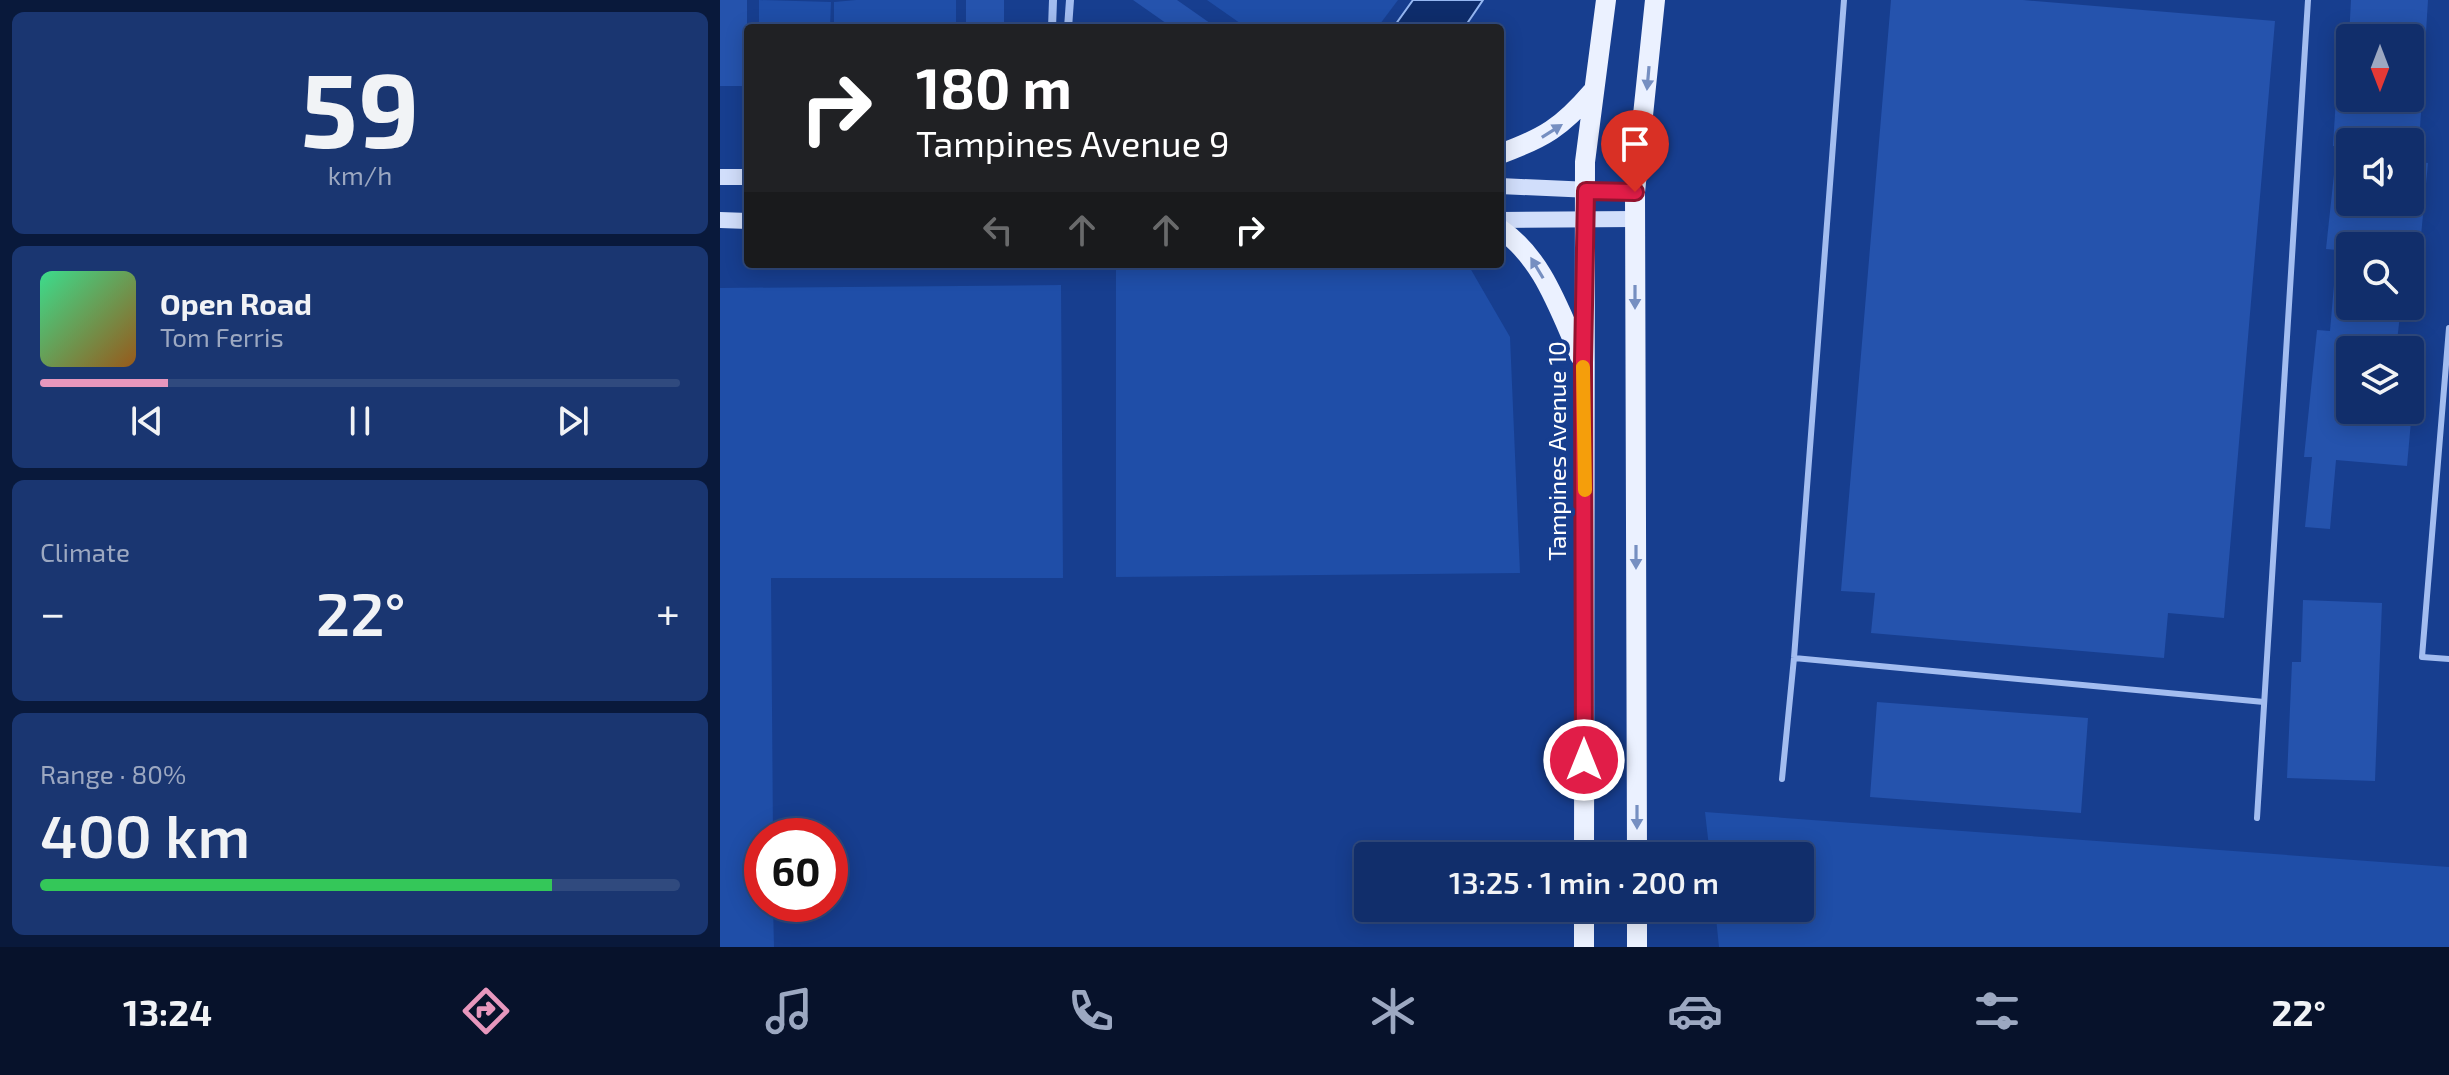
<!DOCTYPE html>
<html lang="en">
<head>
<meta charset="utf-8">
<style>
  :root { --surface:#112e6b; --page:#1a3671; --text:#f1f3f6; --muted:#9ca8c1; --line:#304a7e; --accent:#e797bd }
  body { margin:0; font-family:"Exo 2",sans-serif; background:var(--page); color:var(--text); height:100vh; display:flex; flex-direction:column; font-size:30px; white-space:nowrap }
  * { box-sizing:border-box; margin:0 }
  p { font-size:26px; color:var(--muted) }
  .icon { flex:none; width:44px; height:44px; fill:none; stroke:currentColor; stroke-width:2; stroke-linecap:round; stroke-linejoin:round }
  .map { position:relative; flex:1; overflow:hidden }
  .sheet { display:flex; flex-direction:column; gap:12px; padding:12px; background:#09193b; width:720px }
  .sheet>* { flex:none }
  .banner { position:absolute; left:24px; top:24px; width:760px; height:244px; border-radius:8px; box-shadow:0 4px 20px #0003,0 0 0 2px var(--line); background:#202124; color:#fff; overflow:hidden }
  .needle { width:52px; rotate:180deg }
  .buttons { position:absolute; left:1616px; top:24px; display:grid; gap:16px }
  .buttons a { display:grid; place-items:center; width:88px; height:88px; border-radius:8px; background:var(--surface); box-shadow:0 4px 20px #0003,0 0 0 2px var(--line); font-size:40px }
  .speed { position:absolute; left:24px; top:818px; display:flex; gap:16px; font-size:40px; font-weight:700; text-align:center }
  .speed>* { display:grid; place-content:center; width:104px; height:104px; border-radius:50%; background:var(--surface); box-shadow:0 4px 20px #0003,0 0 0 2px var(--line); line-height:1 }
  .speed .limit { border:12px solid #d22; background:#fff; color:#111 }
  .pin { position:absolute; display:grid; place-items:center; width:68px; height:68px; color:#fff; margin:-82px -34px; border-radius:50% 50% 50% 0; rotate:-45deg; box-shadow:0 0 8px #0007 }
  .pin .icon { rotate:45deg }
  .me { position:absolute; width:88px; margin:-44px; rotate:0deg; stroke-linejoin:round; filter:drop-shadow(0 0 6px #0008) }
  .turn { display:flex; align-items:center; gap:28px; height:168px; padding:0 40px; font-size:36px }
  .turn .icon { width:104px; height:104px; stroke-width:2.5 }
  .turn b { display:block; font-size:56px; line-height:68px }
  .lanes { display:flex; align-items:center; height:76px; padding:0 40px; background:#0003; justify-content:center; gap:40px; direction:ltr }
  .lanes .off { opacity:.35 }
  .big { font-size:60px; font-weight:600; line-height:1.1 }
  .sheet .tile { flex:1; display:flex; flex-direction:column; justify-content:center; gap:12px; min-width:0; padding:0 28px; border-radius:12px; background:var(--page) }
  .sheet .dial { align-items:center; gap:0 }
  .dial b { font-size:104px; line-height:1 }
  .song { display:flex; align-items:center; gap:24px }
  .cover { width:96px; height:96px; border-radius:12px; background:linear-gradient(135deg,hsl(150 70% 55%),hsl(30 70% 35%)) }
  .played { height:8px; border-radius:4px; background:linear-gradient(90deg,var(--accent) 20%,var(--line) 20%) }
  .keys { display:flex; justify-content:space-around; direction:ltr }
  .heat { display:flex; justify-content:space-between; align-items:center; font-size:44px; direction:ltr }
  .charge { height:12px; border-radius:6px; background:linear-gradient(90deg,#34c759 80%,var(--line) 0) }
  .trip { position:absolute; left:634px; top:842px; width:460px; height:80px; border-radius:8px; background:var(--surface); box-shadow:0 4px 20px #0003,0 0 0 2px var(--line); font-weight:600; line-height:80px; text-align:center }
  .tabs { display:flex; height:128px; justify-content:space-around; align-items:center; background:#07122b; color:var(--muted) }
  .tabs .icon { width:56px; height:56px }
  .tabs .on { color:var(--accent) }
  .tabs b { font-size:36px; color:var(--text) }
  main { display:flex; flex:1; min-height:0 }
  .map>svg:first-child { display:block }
  .green { fill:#1f4ea8 }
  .water { fill:#0e2d6c; stroke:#95b7f2; stroke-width:2 }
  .building { fill:#2553ad }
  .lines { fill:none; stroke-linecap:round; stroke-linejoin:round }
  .lane { stroke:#a3bdf0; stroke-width:6 }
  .street { stroke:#a3bdf0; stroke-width:8 }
  .secondary { stroke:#d1defb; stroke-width:16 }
  .primary { stroke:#ebf1ff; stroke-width:20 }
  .oneway { fill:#768fc1 }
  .route-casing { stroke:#92132f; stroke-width:20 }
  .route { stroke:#e11d48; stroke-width:14 }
  .slow { stroke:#f59e0b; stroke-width:14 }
  .labels { text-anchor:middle; stroke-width:8; stroke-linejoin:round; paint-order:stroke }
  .street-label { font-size:24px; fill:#fff; stroke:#173e8f }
</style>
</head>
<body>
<main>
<section class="sheet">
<div class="tile dial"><b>59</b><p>km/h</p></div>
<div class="tile">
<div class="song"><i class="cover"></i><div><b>Open Road</b><p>Tom Ferris</p></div></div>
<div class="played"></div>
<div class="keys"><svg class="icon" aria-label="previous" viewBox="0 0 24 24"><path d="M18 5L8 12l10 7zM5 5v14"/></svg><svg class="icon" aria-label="pause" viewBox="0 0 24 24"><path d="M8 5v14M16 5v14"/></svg><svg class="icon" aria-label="next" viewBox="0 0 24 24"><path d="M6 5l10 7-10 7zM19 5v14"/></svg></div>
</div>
<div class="tile"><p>Climate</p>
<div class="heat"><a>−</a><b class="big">22°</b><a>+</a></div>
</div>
<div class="tile"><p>Range · 80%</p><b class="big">400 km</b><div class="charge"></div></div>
</section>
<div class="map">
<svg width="1729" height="947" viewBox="0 0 1729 947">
  <rect width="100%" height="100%" fill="#173e8f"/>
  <!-- green -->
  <path class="green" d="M 39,0 L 111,2 L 110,28 L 39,28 Z
    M 136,0 L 236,0 L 236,28 L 114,28 L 114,2 Z
    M 487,0 L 678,0 L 657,28 L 527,28 Z
    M 750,268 L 790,337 L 800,573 L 396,577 L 396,269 Z
    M 341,285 L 343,578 L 51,578 L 53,836 L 42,836 L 42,904 L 53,904 L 54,947 L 0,947 L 0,288 Z
    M 985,812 L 1729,867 L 1729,947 L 999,947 L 995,908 L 1080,908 L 1080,856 L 990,856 Z"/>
  <!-- water -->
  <path class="water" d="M 693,0 L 763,0 L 744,28 L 673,28 Z"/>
  <!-- building -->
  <path class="building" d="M 0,0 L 27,0 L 27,86 L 0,86 Z
    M 246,0 L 284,0 L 284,25 L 278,25 L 278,28 L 246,28 Z
    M 413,0 L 457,0 L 497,28 L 453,28 Z
    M 1171,0 L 1303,0 L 1555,21 L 1504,618 L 1448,613 L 1444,658 L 1151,633 L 1155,593 L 1121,591 Z
    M 1631,0 L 1708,0 L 1703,81 L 1690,81 L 1690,38 L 1629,38 Z
    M 1616,98 L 1702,98 L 1699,142 L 1630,142 L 1630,202 L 1690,202 L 1690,161 L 1708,163 L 1700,246 L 1630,246 L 1630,306 L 1681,306 L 1676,350 L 1630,350 L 1630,410 L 1692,410 L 1687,466 L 1616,460 L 1610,529 L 1585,527 L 1592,457 L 1584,457 L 1597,330 L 1610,331 L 1617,250 L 1606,249 L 1617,146 L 1613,146 Z
    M 1583,600 L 1662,603 L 1655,781 L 1567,778 L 1572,662 L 1581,662 Z
    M 1157,702 L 1368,718 L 1361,813 L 1150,797 Z"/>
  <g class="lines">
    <!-- lane -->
    <path class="lane" d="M 1729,328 L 1702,657 L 1729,659
      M 1074,658 L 1544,702
      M 1062,779 L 1074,658 L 1124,0
      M 1537,818 L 1588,0"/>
    <!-- street -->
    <path class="street" d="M 332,28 L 333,0
      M 348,28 L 350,0"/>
    <!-- secondary -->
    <path class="secondary" d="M 0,177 L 28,177
      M 780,186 L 915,192
      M 0,220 L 28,221
      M 780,220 L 915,219"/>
    <!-- primary -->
    <path class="primary" d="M 780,154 C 824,138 842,127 872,92
      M 780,229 C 823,258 839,310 860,356
      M 864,856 L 865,162 L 886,0
      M 917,856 L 915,192 L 935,0
      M 917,908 L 917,947
      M 864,947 L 864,908"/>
  </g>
  <!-- one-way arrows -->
  <defs><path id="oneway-solid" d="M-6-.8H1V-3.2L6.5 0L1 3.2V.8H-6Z" transform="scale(2)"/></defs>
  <g class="oneway">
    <use href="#oneway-solid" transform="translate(928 78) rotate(95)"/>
    <use href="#oneway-solid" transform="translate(832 131) rotate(-32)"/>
    <use href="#oneway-solid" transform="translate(817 268) rotate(-121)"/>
    <use href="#oneway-solid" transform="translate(915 297) rotate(90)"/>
    <use href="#oneway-solid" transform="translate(916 557) rotate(90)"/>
    <use href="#oneway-solid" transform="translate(917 817) rotate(90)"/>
  </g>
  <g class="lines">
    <defs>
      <path id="route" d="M 864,760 L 863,363 L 866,191 L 915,192"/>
    </defs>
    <!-- route casing -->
    <use href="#route" class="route-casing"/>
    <!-- route -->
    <use href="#route" class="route"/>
    <!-- slow -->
    <path class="slow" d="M 863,367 L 865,490"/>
  </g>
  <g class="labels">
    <!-- street labels -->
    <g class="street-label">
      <text transform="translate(838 451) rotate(-90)" y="8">Tampines Avenue 10</text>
    </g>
  </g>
</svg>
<div class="buttons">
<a><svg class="needle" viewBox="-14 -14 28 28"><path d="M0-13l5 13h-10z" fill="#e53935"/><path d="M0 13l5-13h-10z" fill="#9ca8c1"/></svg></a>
<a><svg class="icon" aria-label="sound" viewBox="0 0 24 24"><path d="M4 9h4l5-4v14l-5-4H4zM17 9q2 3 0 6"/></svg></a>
<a><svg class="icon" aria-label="search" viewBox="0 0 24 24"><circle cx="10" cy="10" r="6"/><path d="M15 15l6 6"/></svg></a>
<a><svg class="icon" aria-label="layers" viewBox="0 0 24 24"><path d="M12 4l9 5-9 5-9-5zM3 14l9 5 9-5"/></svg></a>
</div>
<div class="speed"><div class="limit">60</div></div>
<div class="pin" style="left:915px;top:192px;background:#d93025"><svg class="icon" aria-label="arrive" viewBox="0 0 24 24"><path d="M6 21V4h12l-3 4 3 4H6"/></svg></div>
<svg class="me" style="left:864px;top:760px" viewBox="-20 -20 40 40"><circle r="17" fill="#e11d48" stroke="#fff" stroke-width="3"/><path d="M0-11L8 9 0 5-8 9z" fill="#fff"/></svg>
<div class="trip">13:25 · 1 min · 200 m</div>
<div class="banner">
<div class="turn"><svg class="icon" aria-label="right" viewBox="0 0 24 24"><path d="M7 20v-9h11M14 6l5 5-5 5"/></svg><div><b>180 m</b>Tampines Avenue 9</div></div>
<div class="lanes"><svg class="icon off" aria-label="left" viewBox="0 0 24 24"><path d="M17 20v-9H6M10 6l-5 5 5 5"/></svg><svg class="icon off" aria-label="ahead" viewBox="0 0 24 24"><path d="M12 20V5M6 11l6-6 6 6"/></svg><svg class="icon off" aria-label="ahead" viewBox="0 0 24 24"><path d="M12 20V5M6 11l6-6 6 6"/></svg><svg class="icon" aria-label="right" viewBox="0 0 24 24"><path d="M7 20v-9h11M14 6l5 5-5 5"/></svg></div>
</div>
</div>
</main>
<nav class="tabs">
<b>13:24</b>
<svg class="icon on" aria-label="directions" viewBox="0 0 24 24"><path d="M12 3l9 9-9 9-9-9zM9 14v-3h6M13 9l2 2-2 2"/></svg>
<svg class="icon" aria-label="music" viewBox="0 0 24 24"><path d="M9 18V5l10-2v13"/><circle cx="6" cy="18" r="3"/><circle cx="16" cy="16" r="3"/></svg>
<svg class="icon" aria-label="phone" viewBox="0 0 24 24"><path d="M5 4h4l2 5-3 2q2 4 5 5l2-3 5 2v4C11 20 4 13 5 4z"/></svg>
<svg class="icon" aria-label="climate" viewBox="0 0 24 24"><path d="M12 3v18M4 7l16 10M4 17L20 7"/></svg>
<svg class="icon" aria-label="car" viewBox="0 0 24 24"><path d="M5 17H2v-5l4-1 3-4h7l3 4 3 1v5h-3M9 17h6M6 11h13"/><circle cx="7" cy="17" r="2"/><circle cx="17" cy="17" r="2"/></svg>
<svg class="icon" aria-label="filters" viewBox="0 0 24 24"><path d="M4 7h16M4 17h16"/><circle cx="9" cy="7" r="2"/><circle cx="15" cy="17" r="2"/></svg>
<b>22°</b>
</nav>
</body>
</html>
